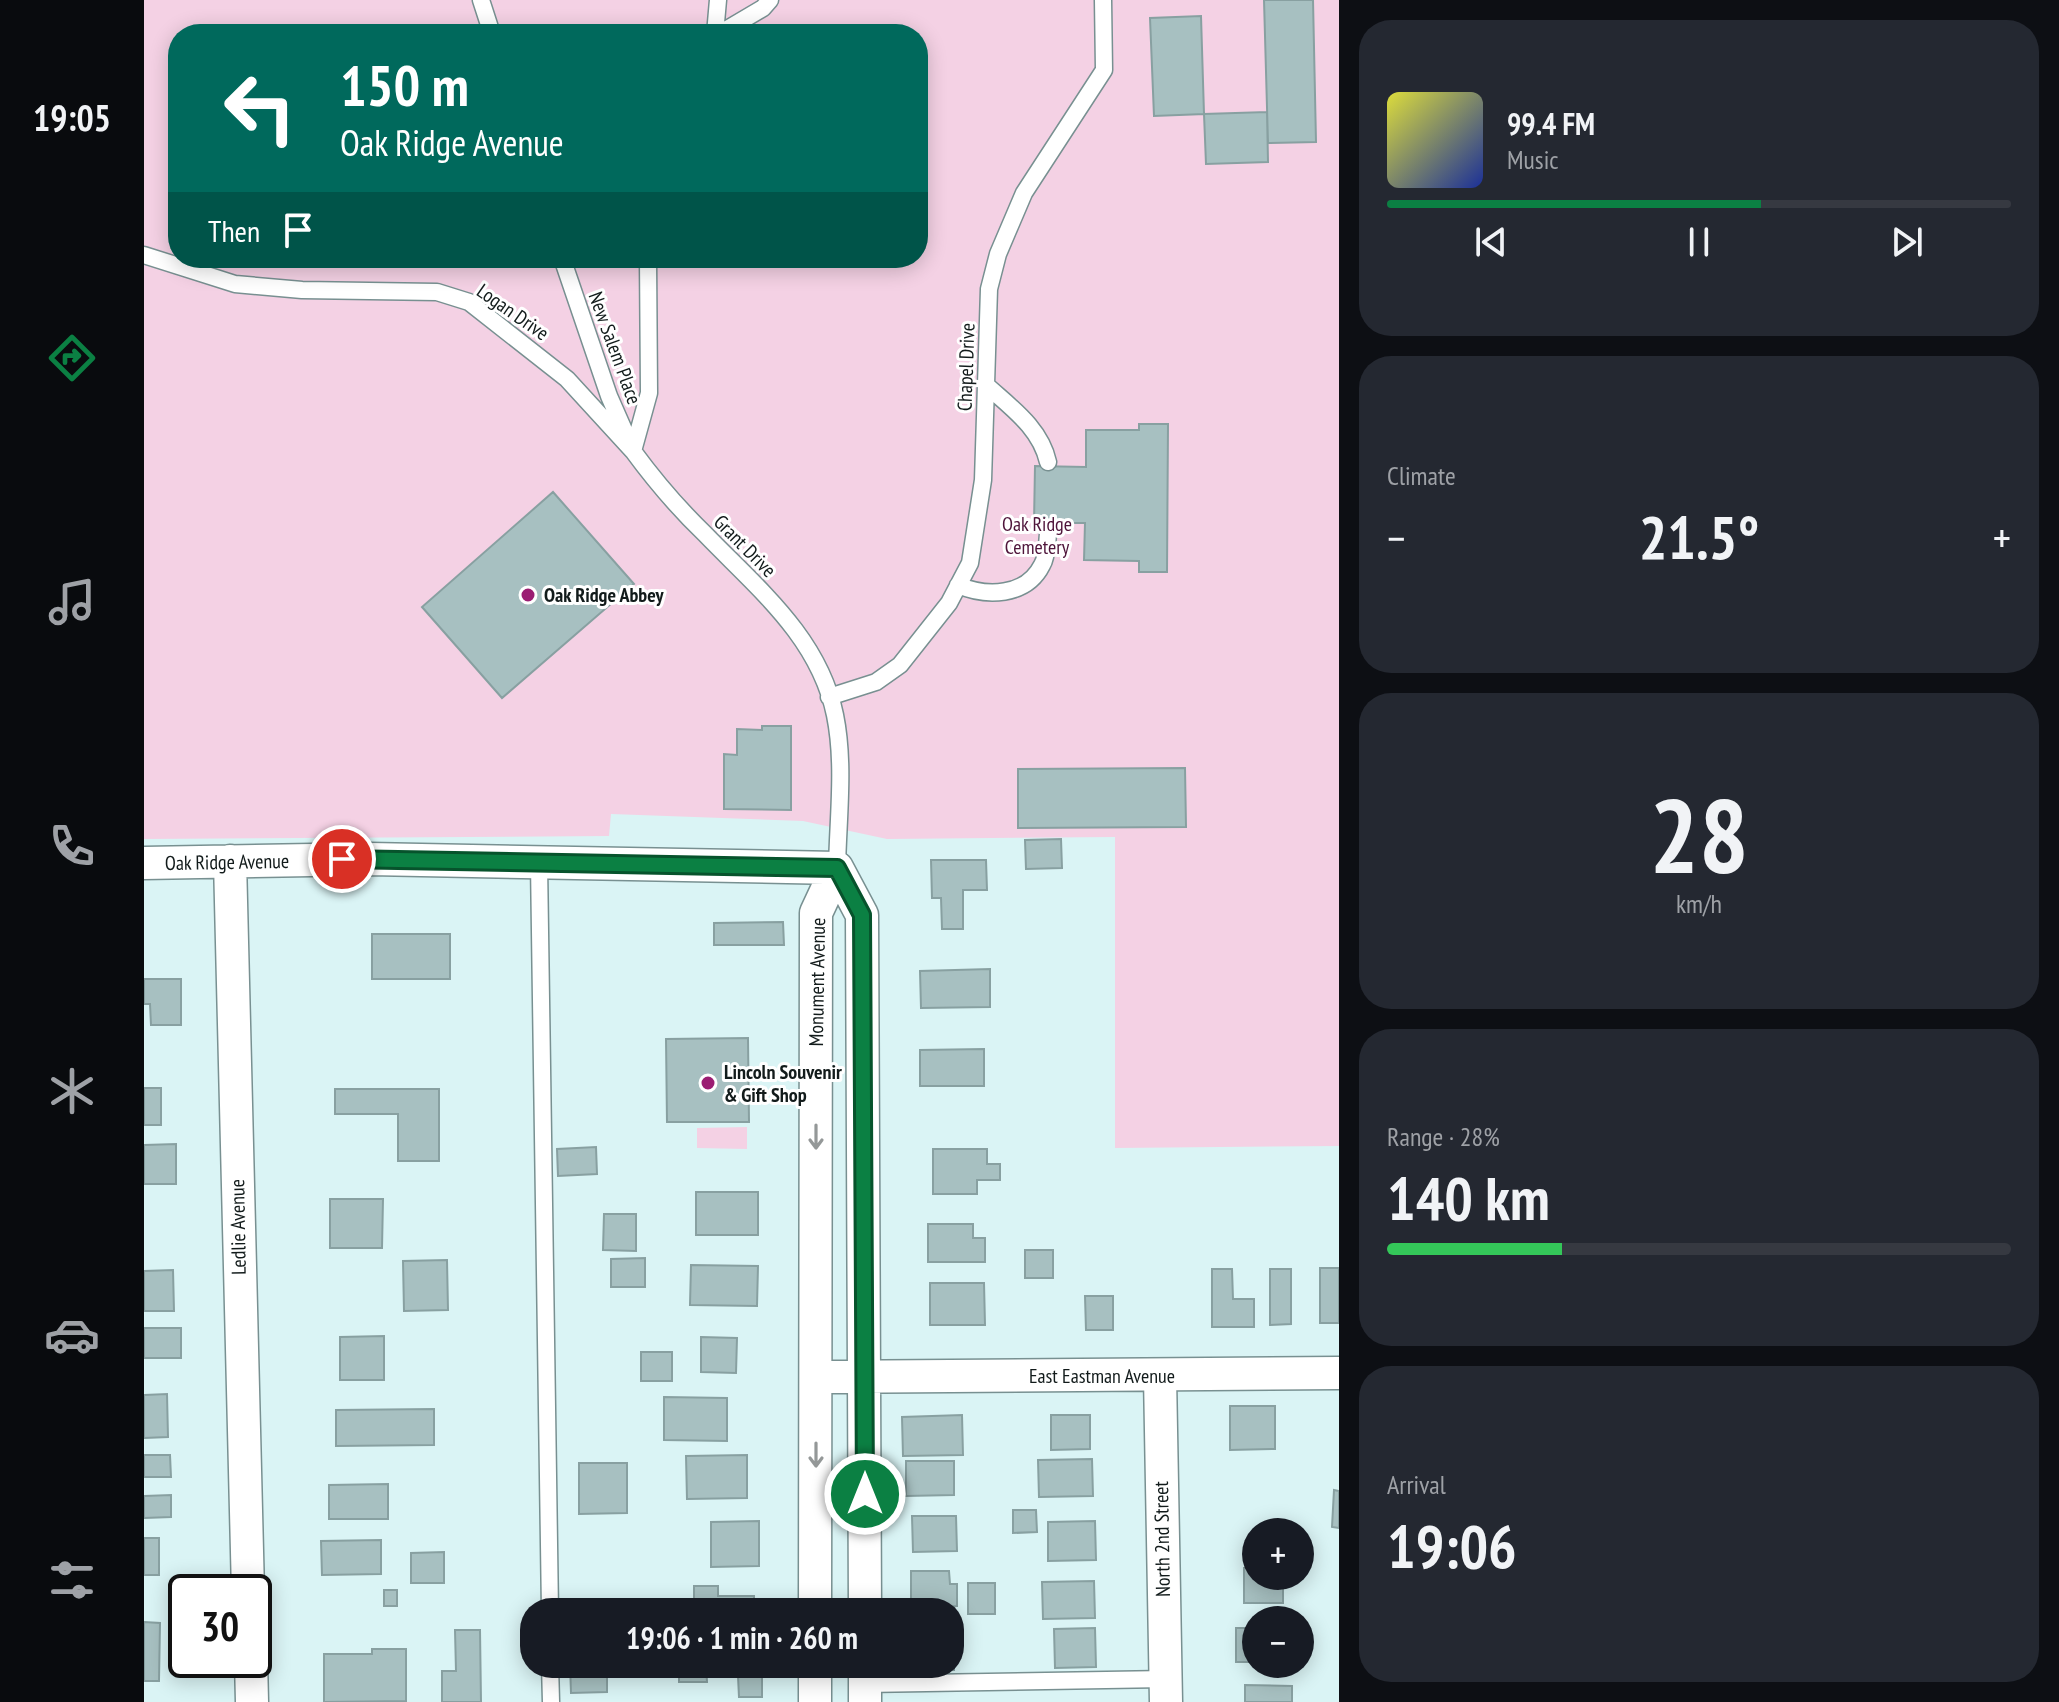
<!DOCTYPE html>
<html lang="en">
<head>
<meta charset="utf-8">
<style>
  :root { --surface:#171b24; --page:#242831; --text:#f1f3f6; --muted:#9ea1a6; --line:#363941; --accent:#0b8043 }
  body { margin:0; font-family:"PT Sans Narrow",sans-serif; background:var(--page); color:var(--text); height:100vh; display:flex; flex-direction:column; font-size:30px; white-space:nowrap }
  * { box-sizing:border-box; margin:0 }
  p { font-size:26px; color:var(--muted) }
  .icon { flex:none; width:44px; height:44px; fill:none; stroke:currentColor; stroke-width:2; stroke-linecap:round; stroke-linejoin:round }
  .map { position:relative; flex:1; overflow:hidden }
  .panel { display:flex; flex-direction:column; gap:20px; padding:20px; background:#0d0f14; width:720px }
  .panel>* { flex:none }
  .hud { position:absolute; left:24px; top:24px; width:760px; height:244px; border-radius:32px; box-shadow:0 4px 20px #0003; background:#00695c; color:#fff; overflow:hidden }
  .tools { position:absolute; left:1098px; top:1518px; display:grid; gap:16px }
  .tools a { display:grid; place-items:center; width:72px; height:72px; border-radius:50%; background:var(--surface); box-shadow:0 4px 20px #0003; font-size:40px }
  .speed { position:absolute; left:24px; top:1574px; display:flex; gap:16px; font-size:40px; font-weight:700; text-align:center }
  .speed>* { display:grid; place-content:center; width:104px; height:104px; border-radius:50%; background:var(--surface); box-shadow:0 4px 20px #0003; line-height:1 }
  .speed .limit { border:4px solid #111; border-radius:12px; background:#fff; color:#111 }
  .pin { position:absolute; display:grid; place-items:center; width:68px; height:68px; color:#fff; margin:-34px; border:4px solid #fff; border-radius:50%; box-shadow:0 2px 8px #0007 }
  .me { position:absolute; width:88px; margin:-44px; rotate:0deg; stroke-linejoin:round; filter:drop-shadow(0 0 6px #0008) }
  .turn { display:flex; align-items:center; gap:28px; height:168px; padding:0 40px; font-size:36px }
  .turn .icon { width:104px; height:104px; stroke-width:2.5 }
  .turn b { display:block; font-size:56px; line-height:68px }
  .then { display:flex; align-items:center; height:76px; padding:0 40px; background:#0003; gap:16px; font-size:30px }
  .big { font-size:60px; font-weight:600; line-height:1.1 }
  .panel .widget { flex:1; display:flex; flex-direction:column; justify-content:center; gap:12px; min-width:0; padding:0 28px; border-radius:32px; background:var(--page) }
  .panel .dial { align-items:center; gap:0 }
  .dial b { font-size:104px; line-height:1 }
  .song { display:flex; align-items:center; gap:24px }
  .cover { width:96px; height:96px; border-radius:12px; background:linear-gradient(135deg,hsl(60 70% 55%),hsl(230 70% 35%)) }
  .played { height:8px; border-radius:4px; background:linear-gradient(90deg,var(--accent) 60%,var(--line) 60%) }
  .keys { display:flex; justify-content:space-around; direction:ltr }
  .heat { display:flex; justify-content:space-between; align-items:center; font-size:44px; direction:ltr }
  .charge { height:12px; border-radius:6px; background:linear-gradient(90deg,#34c759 28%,var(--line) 0) }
  .trip { position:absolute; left:376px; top:1598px; width:444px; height:80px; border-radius:32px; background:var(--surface); box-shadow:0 4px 20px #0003; font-weight:600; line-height:80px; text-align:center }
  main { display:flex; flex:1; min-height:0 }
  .menu { display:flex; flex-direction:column; width:144px; justify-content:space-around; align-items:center; background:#090b0e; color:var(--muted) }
  .menu .icon { width:56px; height:56px }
  .menu .on { color:var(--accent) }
  .menu b { font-size:36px; color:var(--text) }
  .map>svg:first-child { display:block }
  .green { fill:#f4d1e4; fill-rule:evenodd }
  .building { fill:#a7c0c1; stroke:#88a0a1; stroke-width:2 }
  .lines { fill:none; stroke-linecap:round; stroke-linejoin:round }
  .service-casing { stroke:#789091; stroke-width:19 }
  .minor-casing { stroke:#789091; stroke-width:35 }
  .service { stroke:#fff; stroke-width:16 }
  .minor { stroke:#fff; stroke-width:32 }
  .oneway { stroke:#949898 }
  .route-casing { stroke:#07532c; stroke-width:20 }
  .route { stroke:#0b8043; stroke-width:14 }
  .poi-dot { fill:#9b1d73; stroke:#fff; stroke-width:3 }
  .labels { text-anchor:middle; stroke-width:6; stroke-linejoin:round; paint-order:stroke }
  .street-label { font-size:20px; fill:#121b1b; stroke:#fff }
  .park-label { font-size:20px; fill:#4e143a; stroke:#fff }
  .poi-label { font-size:20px; font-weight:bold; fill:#121b1b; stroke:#fff; text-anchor:start }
</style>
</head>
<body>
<main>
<nav class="menu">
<b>19:05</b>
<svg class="icon on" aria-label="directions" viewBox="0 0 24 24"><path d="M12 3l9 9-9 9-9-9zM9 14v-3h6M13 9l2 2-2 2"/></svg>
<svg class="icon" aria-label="music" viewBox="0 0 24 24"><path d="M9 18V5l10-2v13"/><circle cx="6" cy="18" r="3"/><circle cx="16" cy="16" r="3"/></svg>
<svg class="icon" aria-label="phone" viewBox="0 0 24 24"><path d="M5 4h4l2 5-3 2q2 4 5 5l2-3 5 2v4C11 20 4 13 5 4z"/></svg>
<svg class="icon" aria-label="climate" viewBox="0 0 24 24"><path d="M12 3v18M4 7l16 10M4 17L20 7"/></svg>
<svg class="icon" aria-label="car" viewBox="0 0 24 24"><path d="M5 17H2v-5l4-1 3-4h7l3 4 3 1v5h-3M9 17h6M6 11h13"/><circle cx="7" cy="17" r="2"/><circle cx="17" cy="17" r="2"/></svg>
<svg class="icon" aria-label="filters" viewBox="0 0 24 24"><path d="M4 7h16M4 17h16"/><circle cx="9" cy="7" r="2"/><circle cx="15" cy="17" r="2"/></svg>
</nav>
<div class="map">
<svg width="1195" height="1702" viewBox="0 0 1195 1702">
  <rect width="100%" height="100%" fill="#daf4f5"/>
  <!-- green -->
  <path class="green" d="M 0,0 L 1195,0 L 1195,1146 L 971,1148 L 971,837 L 743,839 L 659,821 L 467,814 L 465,836 L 0,839 ZM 34,34 L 774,34 L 774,258 L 34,258 Z
    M 603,1127 L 603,1149 L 553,1148 L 553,1128 Z"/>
  <!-- building -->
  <path class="building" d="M 1120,0 L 1169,0 L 1172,142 L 1124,143 Z
    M 1057,16 L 1060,114 L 1010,116 L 1006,18 Z
    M 1123,112 L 1124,162 L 1062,164 L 1060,114 Z
    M 995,424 L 1024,424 L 1023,572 L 995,572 L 995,561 L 940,560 L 941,523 L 890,523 L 891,466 L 942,467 L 942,430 L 995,430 Z
    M 409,492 L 490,584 L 358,698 L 278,607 Z
    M 618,726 L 647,726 L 647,810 L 580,809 L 580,754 L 593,755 L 593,729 L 618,730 Z
    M 1041,768 L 1042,827 L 874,828 L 874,769 Z
    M 917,839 L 918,868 L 882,869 L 881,840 Z
    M 787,860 L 842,860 L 843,890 L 819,890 L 819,929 L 798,929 L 797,898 L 788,898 Z
    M 639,922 L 640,945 L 570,945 L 570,923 Z
    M 228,934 L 306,934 L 306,979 L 228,979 Z
    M 846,969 L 846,1007 L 777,1008 L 776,971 Z
    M 0,979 L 37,979 L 37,1025 L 7,1025 L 6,1004 L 0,1004 Z
    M 604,1038 L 605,1122 L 523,1122 L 522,1039 Z
    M 840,1049 L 840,1086 L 776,1086 L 776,1050 Z
    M 0,1088 L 17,1088 L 17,1125 L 0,1125 Z
    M 191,1089 L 295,1089 L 295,1161 L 254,1161 L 254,1114 L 191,1114 Z
    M 32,1144 L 32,1184 L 0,1184 L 0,1145 Z
    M 452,1147 L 453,1174 L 414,1176 L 413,1149 Z
    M 789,1149 L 843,1149 L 843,1164 L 856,1164 L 856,1180 L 833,1180 L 833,1194 L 789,1194 Z
    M 552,1192 L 614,1192 L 614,1235 L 552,1235 Z
    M 186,1199 L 239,1199 L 238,1248 L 186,1248 Z
    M 460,1214 L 492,1214 L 492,1251 L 459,1250 Z
    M 784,1224 L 829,1224 L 829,1238 L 841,1238 L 841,1262 L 784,1262 Z
    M 881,1250 L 909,1250 L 909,1278 L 881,1278 Z
    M 501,1258 L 501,1287 L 467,1287 L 467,1259 Z
    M 303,1260 L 304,1310 L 260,1311 L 259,1261 Z
    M 547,1265 L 614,1266 L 613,1306 L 546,1305 Z
    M 1176,1268 L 1195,1268 L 1195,1323 L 1176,1323 Z
    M 1068,1269 L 1088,1269 L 1089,1299 L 1110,1299 L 1110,1327 L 1068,1327 Z
    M 1126,1269 L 1147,1269 L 1147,1324 L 1126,1325 Z
    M 29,1270 L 30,1311 L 0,1311 L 0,1271 Z
    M 786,1283 L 840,1283 L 841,1325 L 786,1325 Z
    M 941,1296 L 969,1296 L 969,1330 L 942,1330 Z
    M 0,1328 L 37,1328 L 37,1358 L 0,1358 Z
    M 240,1336 L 240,1380 L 196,1380 L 196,1337 Z
    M 557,1337 L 593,1338 L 592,1373 L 557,1372 Z
    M 497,1352 L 528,1352 L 528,1381 L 497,1381 Z
    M 23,1394 L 24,1437 L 0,1438 L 0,1395 Z
    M 520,1397 L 583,1398 L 583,1441 L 520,1440 Z
    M 1086,1406 L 1131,1406 L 1131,1449 L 1086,1450 Z
    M 290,1409 L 290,1445 L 192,1446 L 192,1410 Z
    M 818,1415 L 819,1455 L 759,1456 L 758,1417 Z
    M 907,1415 L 946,1415 L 946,1449 L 907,1450 Z
    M 0,1455 L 26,1455 L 27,1477 L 0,1477 Z
    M 603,1455 L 603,1498 L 543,1499 L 542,1456 Z
    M 948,1459 L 949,1496 L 895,1497 L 894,1460 Z
    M 762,1461 L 810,1461 L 810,1495 L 762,1496 Z
    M 435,1463 L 483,1463 L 483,1513 L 435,1514 Z
    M 244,1484 L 244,1519 L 185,1519 L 185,1485 Z
    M 1190,1490 L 1195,1491 L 1195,1528 L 1188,1527 Z
    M 27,1495 L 27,1517 L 0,1518 L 0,1496 Z
    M 869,1510 L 892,1510 L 893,1532 L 869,1533 Z
    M 768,1516 L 812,1516 L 813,1551 L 769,1552 Z
    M 615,1521 L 615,1566 L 567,1567 L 567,1522 Z
    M 951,1521 L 952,1560 L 904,1561 L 904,1522 Z
    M 0,1538 L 15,1538 L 15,1575 L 0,1575 Z
    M 237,1540 L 237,1574 L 178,1575 L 177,1541 Z
    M 300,1552 L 300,1583 L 267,1583 L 267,1553 Z
    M 1100,1568 L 1112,1568 L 1112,1576 L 1139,1576 L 1139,1603 L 1100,1603 Z
    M 767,1571 L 805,1571 L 806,1584 L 813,1584 L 813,1606 L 767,1607 Z
    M 950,1581 L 951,1618 L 899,1619 L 898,1582 Z
    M 824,1583 L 851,1583 L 851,1614 L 824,1614 Z
    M 550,1586 L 574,1586 L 574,1596 L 610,1596 L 610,1612 L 550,1612 Z
    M 240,1590 L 253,1590 L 253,1606 L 240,1606 Z
    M 0,1622 L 16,1623 L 15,1681 L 0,1681 Z
    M 806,1626 L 810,1626 L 810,1670 L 765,1671 L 764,1664 L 806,1664 Z
    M 951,1628 L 952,1667 L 911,1668 L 910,1629 Z
    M 1092,1628 L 1112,1628 L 1112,1662 L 1092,1662 Z
    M 311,1630 L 336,1630 L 337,1702 L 298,1702 L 298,1671 L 312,1671 Z
    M 228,1649 L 262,1649 L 262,1701 L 180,1702 L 180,1654 L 228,1654 Z
    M 426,1664 L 463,1664 L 463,1692 L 427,1693 Z
    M 535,1664 L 562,1664 L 563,1682 L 535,1682 Z
    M 582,1664 L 628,1664 L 628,1674 L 618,1675 L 618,1697 L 595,1697 L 594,1676 L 582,1676 Z
    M 1101,1685 L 1148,1686 L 1148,1702 L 1101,1702 Z"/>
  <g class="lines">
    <defs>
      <path id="service" d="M 337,0 L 348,34
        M 571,34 L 574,0
        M 575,34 L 619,8 L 626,0
        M 0,255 L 91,284 L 158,290 L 293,292 L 325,302 L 423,379 L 489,451
        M 418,258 L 465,396 L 483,437
        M 504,258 L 505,393 L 489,451 C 511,481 534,508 561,534 C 613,588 675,637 691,715 C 701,764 694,817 693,868
        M 841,384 C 866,407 896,427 904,462
        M 814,585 C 842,597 882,597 898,565 C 903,557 903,543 904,534
        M 685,697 L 732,682 L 756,665 L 805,603 L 826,563 L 839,480 L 845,289 L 854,254 L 880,193 L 960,70 L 959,0
        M 395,863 L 406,1612
        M 406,1664 L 407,1702
        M 721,1684 L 1022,1679"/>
      <path id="minor" d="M 86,861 L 104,1592
        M 0,863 L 226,859 L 693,868
        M 693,868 L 718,915 L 721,1612
        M 1016,1376 L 1022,1702
        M 672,1377 L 1195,1373
        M 671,1612 L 672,913 L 693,868
        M 107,1660 L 108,1702
        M 721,1664 L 721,1702
        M 671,1702 L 671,1664"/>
    </defs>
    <!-- service casing -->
    <use href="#service" class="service-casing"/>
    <!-- minor casing -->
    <use href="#minor" class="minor-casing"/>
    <!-- service -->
    <use href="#service" class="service"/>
    <!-- minor -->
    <use href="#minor" class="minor"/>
  </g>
  <!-- one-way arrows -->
  <defs><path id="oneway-shaft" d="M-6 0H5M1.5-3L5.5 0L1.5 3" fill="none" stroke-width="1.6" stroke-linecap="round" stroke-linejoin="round" transform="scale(2)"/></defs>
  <g class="oneway">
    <use href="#oneway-shaft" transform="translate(672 1137) rotate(90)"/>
    <use href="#oneway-shaft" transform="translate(672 1455) rotate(90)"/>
  </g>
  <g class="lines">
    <defs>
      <path id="route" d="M 198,859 L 693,868 L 718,915 L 721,1494"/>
    </defs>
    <!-- route casing -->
    <use href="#route" class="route-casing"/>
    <!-- route -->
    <use href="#route" class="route"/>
  </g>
  <!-- markers -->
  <g class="poi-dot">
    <circle cx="384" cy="595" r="8"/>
    <circle cx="564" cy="1083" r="8"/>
  </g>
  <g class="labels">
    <!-- street labels -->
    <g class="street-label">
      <text transform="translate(369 312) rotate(35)" y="7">Logan Drive</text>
      <text transform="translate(471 348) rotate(70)" y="7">New Salem Place</text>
      <text transform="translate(822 367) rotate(-88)" y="7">Chapel Drive</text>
      <text transform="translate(601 546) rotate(45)" y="7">Grant Drive</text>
      <text transform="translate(83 862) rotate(-1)" y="7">Oak Ridge Avenue</text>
      <text transform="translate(673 982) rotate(-89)" y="7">Monument Avenue</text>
      <text transform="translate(94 1227) rotate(-91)" y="7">Ledlie Avenue</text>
      <text x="958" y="1383">East Eastman Avenue</text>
      <text transform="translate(1018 1539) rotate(-91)" y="7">North 2nd Street</text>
    </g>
    <!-- park labels -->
    <g class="park-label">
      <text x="893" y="531">Oak Ridge<tspan x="893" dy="23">Cemetery</tspan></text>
    </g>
    <!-- poi labels -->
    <g class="poi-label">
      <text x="400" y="602">Oak Ridge Abbey</text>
      <text x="580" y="1079">Lincoln Souvenir<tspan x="580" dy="23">&amp; Gift Shop</tspan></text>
    </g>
  </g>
</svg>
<div class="tools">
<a>+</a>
<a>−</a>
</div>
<div class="speed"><div class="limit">30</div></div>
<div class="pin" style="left:198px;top:859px;background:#d93025"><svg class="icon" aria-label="arrive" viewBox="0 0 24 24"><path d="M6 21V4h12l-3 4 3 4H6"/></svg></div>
<svg class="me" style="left:721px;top:1494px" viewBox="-20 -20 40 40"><circle r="17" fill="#0b8043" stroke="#fff" stroke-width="3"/><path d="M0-11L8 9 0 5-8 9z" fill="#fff"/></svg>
<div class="trip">19:06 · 1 min · 260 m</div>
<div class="hud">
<div class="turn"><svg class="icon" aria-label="left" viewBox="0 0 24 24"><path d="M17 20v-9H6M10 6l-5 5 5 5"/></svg><div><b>150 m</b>Oak Ridge Avenue</div></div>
<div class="then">Then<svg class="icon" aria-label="arrive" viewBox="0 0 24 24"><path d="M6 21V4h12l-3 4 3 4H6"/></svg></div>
</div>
</div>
<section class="panel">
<div class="widget">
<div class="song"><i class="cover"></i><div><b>99.4 FM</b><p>Music</p></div></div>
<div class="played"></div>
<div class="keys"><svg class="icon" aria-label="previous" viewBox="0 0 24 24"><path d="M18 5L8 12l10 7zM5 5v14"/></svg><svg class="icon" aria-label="pause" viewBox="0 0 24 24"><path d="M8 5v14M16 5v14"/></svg><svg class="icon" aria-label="next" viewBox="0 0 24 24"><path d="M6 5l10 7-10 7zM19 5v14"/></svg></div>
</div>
<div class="widget"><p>Climate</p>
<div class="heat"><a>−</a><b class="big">21.5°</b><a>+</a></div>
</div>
<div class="widget dial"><b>28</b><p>km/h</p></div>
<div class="widget"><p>Range · 28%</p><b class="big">140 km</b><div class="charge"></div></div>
<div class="widget"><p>Arrival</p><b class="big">19:06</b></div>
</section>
</main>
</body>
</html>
